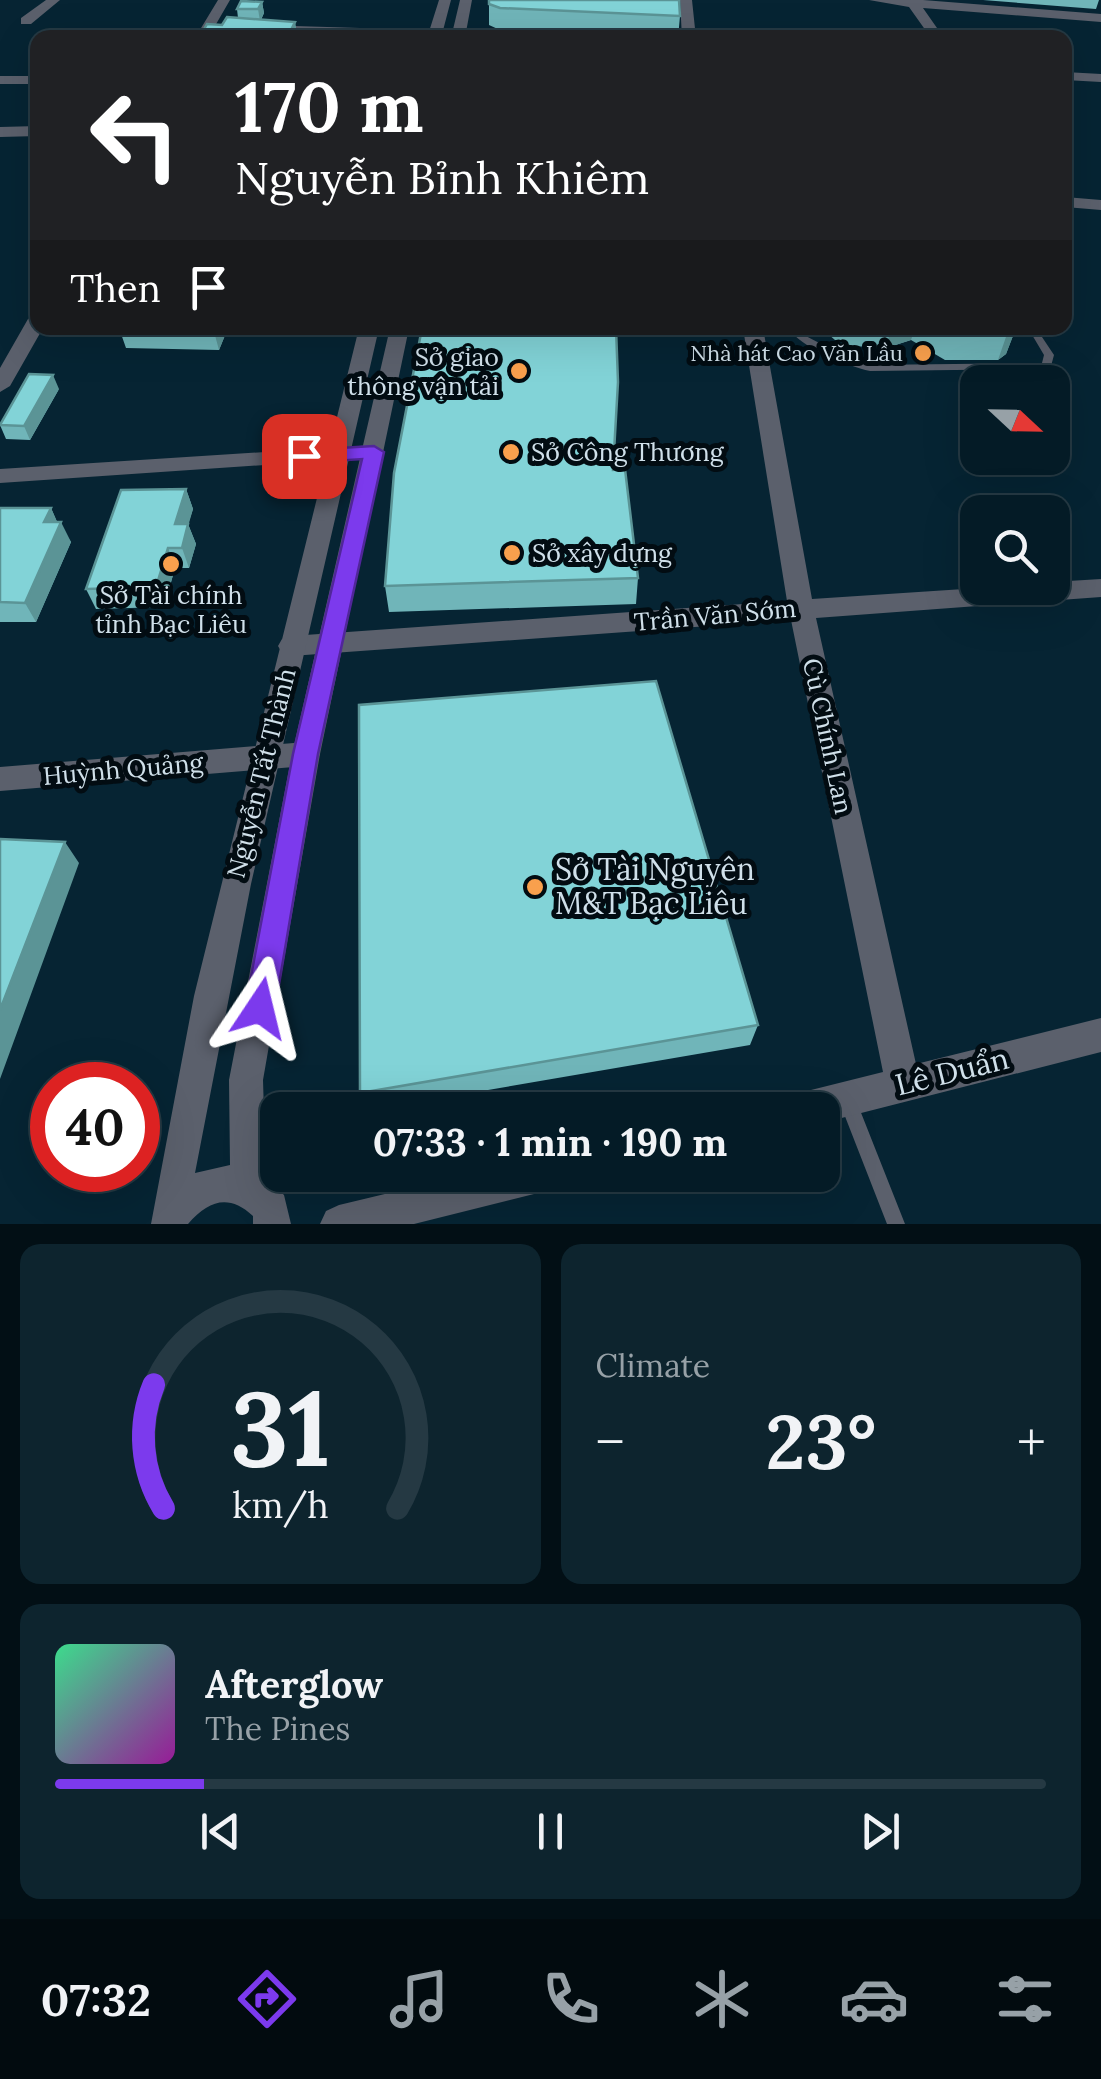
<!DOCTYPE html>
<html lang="en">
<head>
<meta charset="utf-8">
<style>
  :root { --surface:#041b26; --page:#0d242e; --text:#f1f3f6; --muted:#97a1a7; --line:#253943; --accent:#7c3aed }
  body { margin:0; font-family:Lora,serif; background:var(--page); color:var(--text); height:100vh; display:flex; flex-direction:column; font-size:38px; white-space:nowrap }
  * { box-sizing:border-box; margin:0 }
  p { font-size:32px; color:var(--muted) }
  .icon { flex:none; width:55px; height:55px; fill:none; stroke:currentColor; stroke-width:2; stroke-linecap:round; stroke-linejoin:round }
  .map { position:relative; height:1224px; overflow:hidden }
  .sheet { display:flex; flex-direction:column; gap:20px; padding:20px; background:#020f15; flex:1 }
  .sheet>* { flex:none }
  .hud { position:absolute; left:30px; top:30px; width:1042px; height:305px; border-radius:20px; box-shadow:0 10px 40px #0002,0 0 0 2px var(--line); background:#202124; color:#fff; overflow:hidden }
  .needle { width:65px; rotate:112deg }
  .fabs { position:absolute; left:960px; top:365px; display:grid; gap:20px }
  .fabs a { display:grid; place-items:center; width:110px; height:110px; border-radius:20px; background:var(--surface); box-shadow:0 10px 40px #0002,0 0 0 2px var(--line); font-size:50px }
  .speed { position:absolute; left:30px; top:1062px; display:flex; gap:20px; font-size:50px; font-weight:700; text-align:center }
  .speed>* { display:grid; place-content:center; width:130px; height:130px; border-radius:50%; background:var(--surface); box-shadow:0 10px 40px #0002,0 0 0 2px var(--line); line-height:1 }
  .speed .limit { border:15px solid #d22; background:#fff; color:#111 }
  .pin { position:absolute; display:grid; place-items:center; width:85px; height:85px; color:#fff; margin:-42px; border-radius:20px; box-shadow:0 5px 15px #0006 }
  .me { position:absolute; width:110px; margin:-55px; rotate:10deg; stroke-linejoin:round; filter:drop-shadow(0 0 8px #0008) }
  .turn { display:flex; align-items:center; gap:35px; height:210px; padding:0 40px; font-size:45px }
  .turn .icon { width:130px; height:130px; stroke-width:2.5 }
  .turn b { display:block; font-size:70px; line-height:85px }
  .then { display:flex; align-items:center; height:95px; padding:0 40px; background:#0003; gap:20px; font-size:38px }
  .big { font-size:75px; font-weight:800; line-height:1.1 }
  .sheet .tile { flex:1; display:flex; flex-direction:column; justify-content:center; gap:15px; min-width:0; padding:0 35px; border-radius:20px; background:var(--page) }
  .sheet .dial { align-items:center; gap:0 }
  .dial svg { height:260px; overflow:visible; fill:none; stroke:var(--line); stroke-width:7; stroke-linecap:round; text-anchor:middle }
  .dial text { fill:var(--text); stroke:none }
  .song { display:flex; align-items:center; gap:30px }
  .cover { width:120px; height:120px; border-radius:15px; background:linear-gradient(135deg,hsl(150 70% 55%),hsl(300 70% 35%)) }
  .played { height:10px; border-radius:5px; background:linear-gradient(90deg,var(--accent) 15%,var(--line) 15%) }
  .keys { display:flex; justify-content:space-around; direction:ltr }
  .heat { display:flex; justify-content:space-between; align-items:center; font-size:55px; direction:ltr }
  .sheet .tiles { flex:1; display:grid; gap:20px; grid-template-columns:1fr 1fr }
  .tile:last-child { grid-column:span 2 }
  .trip { position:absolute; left:260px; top:1092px; width:580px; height:100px; border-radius:20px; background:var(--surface); box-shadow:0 10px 40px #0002,0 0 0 2px var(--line); font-weight:800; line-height:100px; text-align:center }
  .menu { display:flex; height:160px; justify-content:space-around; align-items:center; background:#020b0f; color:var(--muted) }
  .menu .icon { width:70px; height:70px }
  .menu .on { color:var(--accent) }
  .menu b { font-size:45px; color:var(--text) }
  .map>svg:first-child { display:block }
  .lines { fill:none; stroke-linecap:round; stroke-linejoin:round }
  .service { fill:#5b606c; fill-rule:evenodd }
  .minor { fill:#5b606c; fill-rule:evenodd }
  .tertiary { fill:#5b606c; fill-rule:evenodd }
  .wall { fill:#70b5b9 }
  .shaded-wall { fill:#5b9496 }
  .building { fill:#82d3d7; stroke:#5b9496; stroke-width:2.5 }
  .route { fill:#7c3aed; stroke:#51269a; stroke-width:2.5 }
  .poi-dot { fill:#f9a04d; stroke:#020c12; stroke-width:4 }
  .labels { text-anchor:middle; stroke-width:10; stroke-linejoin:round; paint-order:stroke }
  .far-poi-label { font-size:22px; fill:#d0e0ea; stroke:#020c12; text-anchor:end }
  .poi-label { font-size:25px; fill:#d0e0ea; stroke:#020c12; text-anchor:start }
  .street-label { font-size:25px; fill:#d0e0ea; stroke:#020c12 }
  .near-poi-label { font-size:30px; fill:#d0e0ea; stroke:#020c12; text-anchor:start }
  .near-street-label { font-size:30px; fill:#d0e0ea; stroke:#020c12 }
</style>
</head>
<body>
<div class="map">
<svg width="1101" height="1224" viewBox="0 0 1101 1224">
  <rect width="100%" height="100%" fill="#062433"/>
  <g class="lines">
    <!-- service -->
    <path class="service" d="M 788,328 L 797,328 L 800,333 L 856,362 L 870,365 L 1042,363 L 1044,355 L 1028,328 L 1036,328 L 1054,355 L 1051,366 L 1046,369 L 870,371 C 847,366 800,347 788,328 Z
      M 848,1092 L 854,1095 L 905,1224 L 887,1224 L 839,1101 L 842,1095 Z"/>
    <!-- minor -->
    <path class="minor" d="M 46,0 L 60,0 L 31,24 L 21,24 L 21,18 Z
      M 218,0 L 230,0 L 208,38 L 195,38 Z
      M 680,0 L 692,0 L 696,38 L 682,38 Z
      M 869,0 L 923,0 L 1101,14 L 1101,22 L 923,8 L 944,38 L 931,38 L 909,7 Z
      M 262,25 L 458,31 L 465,35 L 409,38 L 257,32 L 255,29 Z
      M 0,76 L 38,76 L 38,84 L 0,84 Z
      M 38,126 L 38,136 L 0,137 L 0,127 Z
      M 38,313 L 38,328 L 43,328 L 10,386 L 0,392 L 0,368 L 28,319 Z
      M 743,328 L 763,328 L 812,599 L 979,588 L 1052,588 L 1052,582 L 1101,579 L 1101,597 L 816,618 L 916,1064 L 1101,1018 L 1101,1052 L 822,1123 L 822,1110 L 785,1110 L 791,1098 L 803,1092 L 883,1072 L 791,620 L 291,656 L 282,653 L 278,646 L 282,639 L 291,636 L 787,601 Z
      M 374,445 L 385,452 L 382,457 L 0,483 L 0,469 Z
      M 306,742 L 316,746 L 320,754 L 316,762 L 306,766 L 0,791 L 0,767 Z
      M 464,1175 L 556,1175 L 551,1188 L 538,1193 L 414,1224 L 320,1224 L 326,1211 L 339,1205 Z"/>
    <!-- tertiary -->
    <path class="tertiary" d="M 439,0 L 451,0 L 441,38 L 427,38 Z
      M 460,0 L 472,0 L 466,32 L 497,38 L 451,38 Z
      M 1065,72 L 1101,74 L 1101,82 L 1065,80 Z
      M 1065,197 L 1101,200 L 1101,210 L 1065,207 Z
      M 359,328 L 379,328 L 251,884 L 195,1173 L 230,1165 L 229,1080 L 292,754 L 390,328 L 409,328 L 320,754 L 263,1080 L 266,1179 L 284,1195 L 291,1224 L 253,1224 L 253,1216 C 229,1194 209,1200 188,1224 L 151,1224 L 194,996 Z"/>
  </g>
  <!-- wall -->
  <path class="wall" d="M 983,0 L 1099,0 L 1096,9 Z
    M 262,2 L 264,13 L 261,20 L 295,22 L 297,38 L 199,38 L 238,18 L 237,9 Z
    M 489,4 L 680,16 L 678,38 L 500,30 L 489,25 Z
    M 56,328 L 87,328 L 83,335 L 59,334 Z
    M 119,328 L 228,328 L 219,350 L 126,348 Z
    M 821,328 L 1016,328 L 1006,354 L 998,360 L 945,360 L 911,340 L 886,348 L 853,346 L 835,340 Z
    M 59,389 L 30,440 L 6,439 L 0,425 Z
    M 613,470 L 638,578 L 636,604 L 389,612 L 385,586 Z
    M 186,489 L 193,509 L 188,524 L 196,544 L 189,568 L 175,568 L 164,607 L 96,609 L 86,589 Z
    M 0,508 L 51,508 L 57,522 L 71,542 L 36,622 L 0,622 Z
    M 758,1025 L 750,1045 L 371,1110 L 367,1110 L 360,1093 Z"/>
  <!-- shaded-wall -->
  <path class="shaded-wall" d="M 262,2 L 264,13 L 260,21 L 258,9 Z
    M 295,22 L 297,38 L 287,38 Z
    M 213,328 L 228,328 L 219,350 Z
    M 891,328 L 915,328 L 911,340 L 886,348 Z
    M 1016,328 L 1006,354 L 998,360 L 1007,334 Z
    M 53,375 L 59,389 L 30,440 L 24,426 Z
    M 186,489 L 193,509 L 183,544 L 175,524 Z
    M 51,508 L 59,526 L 61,522 L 71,542 L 36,622 L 25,603 L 44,522 Z
    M 188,524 L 196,544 L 189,568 L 182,548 Z
    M 168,548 L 175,568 L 164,607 L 156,587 Z
    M 65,842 L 79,863 L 0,1079 L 0,1010 Z"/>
  <!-- building -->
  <path class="building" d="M 489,0 L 679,0 L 680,16 L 500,8 L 489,4 Z
    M 241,1 L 262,2 L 258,9 L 237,9 Z
    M 227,17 L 295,22 L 287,38 L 199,38 L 207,24 L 222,25 Z
    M 422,328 L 616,328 L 618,382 L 613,470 L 625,469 L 638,578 L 385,586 L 394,473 Z
    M 942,328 L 1016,328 L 1007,334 L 954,334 Z
    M 29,374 L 53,375 L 24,426 L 0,425 Z
    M 186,489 L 175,524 L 188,524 L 182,548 L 168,548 L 156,587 L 86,589 L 121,490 Z
    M 0,508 L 51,508 L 44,522 L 61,522 L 25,603 L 0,602 Z
    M 656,681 L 758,1025 L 360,1093 L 359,705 Z
    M 0,839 L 65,842 L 0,1010 Z"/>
  <!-- route -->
  <path class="route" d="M 374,446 L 384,452 L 318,754 L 275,1008 L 270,1018 L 260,1022 L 249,1018 L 245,1008 L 293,754 L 362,459 L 304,463 L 294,456 L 304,450 Z"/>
  <!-- markers -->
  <g class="poi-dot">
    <circle cx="923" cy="353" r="10"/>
    <circle cx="519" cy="371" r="10"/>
    <circle cx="511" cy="452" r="10"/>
    <circle cx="512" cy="553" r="10"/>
    <circle cx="171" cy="564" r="10"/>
    <circle cx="535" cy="887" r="10"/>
  </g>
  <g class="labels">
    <!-- far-poi labels -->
    <g class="far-poi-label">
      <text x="903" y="361">Nhà hát Cao Văn Lầu</text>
    </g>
    <!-- poi labels -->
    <g class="poi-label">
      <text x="499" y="366" text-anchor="end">Sở giao<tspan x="499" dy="29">thông vận tải</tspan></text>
      <text x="531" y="461">Sở Công Thương</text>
      <text x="532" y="562">Sở xây dựng</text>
      <text x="171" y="604" text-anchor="middle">Sở Tài chính<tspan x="171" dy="29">tỉnh Bạc Liêu</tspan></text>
    </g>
    <!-- street labels -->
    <g class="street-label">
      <text transform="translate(715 615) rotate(-5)" y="9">Trần Văn Sớm</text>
      <text transform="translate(828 736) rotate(78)" y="9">Cù Chính Lan</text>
      <text transform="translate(123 769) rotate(-5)" y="9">Huỳnh Quảng</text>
      <text transform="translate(261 773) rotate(-76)" y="9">Nguyễn Tất Thành</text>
    </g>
    <!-- near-poi labels -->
    <g class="near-poi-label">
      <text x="555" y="880">Sở Tài Nguyên<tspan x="555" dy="34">M&amp;T Bạc Liêu</tspan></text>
    </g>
    <!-- near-street labels -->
    <g class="near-street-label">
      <text transform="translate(952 1072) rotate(-14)" y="10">Lê Duẩn</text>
    </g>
  </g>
</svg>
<div class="fabs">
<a><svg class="needle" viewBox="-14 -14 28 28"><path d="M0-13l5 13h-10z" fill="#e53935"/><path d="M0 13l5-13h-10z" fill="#97a1a7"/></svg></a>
<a><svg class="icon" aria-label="search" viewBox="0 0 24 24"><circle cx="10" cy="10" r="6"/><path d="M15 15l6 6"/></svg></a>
</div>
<div class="speed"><div class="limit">40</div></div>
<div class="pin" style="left:304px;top:456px;background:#d93025"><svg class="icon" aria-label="arrive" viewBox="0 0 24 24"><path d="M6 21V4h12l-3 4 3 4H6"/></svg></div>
<svg class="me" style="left:260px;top:1008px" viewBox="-20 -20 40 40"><path d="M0-17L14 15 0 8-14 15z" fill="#7c3aed" stroke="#fff" stroke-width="4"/></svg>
<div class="trip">07:33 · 1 min · 190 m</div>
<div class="hud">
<div class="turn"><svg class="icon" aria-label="left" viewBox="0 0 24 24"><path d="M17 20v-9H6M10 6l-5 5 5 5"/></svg><div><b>170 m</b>Nguyễn Bỉnh Khiêm</div></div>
<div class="then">Then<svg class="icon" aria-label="arrive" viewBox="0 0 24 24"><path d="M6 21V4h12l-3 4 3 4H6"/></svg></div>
</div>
</div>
<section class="sheet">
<div class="tiles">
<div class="tile dial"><svg viewBox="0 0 100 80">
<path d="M14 69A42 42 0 1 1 86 69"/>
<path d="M14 69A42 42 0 0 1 11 31" stroke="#7c3aed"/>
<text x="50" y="56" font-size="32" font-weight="700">31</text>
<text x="50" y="72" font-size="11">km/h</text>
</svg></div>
<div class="tile"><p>Climate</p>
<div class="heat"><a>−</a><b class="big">23°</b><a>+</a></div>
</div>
<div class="tile">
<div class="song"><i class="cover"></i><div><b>Afterglow</b><p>The Pines</p></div></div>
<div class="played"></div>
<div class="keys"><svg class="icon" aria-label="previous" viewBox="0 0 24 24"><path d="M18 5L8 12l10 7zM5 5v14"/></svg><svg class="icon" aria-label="pause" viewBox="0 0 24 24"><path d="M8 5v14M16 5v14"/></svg><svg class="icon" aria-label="next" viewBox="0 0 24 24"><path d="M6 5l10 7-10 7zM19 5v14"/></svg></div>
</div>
</div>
</section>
<nav class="menu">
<b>07:32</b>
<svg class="icon on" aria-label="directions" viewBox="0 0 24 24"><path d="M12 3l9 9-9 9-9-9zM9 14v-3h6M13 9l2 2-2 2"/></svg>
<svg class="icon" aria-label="music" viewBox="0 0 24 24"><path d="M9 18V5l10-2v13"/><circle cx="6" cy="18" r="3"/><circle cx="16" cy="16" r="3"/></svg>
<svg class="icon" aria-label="phone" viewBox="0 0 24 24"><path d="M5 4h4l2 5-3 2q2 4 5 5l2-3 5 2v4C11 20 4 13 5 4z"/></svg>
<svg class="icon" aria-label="climate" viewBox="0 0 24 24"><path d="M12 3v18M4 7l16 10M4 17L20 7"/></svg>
<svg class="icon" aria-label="car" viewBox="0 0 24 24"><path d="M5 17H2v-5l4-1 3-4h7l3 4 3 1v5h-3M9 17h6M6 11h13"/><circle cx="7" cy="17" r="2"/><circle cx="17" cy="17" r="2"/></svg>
<svg class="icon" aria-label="filters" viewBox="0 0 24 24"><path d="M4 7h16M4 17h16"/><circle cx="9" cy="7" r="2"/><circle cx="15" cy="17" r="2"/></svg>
</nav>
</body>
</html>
